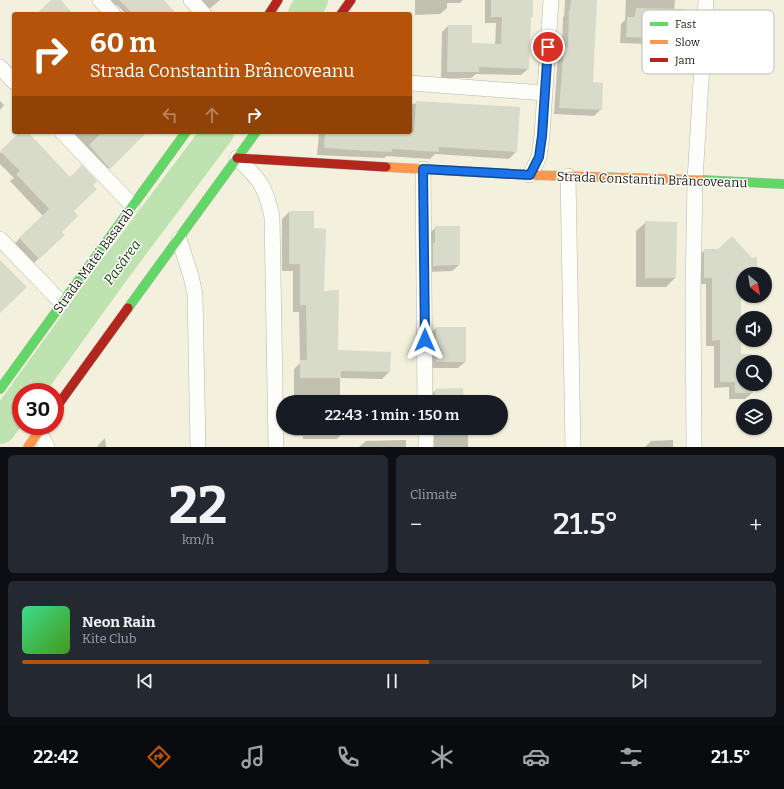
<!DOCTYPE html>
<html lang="en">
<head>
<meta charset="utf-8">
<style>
  :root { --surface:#171b24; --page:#242831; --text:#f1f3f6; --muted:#9ea1a6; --line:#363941; --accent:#b45309 }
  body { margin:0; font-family:Bitter,serif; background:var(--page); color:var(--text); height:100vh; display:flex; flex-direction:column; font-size:15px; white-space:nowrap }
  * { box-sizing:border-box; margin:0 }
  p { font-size:13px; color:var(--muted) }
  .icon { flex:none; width:22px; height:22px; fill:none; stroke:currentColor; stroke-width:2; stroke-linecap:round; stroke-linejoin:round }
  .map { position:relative; height:447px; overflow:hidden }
  .sheet { display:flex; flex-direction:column; gap:8px; padding:8px; background:#0d0f14; flex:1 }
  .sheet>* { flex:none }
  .guide { position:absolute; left:12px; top:12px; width:400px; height:122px; border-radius:4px; box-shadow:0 1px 3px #0004; background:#b45309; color:#fff; overflow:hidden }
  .needle { width:26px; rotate:150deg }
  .buttons { position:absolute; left:736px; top:267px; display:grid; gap:8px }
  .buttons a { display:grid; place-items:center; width:36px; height:36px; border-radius:50%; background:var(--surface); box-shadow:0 1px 3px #0004; font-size:20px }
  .speed { position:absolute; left:12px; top:383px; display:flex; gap:8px; font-size:20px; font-weight:700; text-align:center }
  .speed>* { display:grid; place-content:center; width:52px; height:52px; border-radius:50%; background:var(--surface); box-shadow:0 1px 3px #0004; line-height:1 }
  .speed .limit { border:6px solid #d22; background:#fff; color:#111 }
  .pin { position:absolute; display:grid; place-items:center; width:34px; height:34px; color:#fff; margin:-17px; border:2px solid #fff; border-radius:50%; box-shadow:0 1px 4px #0007 }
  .me { position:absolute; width:44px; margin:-22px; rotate:0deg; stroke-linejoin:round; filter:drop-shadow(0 0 3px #0008) }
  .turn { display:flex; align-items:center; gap:14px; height:84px; padding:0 12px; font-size:18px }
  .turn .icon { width:52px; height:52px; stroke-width:2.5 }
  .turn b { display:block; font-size:28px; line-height:34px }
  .lanes { display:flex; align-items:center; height:38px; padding:0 12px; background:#0003; justify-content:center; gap:20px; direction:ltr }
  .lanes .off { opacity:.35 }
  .big { font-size:30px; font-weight:600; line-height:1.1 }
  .sheet .widget { flex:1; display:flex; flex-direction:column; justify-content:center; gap:6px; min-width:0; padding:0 14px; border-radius:6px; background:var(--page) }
  .sheet .dial { align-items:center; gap:0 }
  .dial b { font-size:52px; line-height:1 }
  .song { display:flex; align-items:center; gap:12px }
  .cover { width:48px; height:48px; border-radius:6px; background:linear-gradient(135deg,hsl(150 70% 55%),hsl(100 70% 35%)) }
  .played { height:4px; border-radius:2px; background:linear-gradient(90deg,var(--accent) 55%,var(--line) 55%) }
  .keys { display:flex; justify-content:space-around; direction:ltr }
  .heat { display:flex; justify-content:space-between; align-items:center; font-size:22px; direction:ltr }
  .sheet .tiles { flex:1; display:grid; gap:8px; grid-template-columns:1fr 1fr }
  .widget:last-child { grid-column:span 2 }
  .trip { position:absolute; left:276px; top:395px; width:232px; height:40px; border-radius:20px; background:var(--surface); box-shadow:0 1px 3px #0004; font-weight:600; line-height:40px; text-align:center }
  .menu { display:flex; height:64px; justify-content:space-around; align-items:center; background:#090b0e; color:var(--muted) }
  .menu .icon { width:28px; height:28px }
  .menu .on { color:var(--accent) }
  .menu b { font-size:18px; color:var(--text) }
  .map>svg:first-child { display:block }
  .shadow { fill:#0003 }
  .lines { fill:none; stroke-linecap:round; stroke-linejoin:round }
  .river { stroke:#bee3b0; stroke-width:32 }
  .building { fill:#d8daca }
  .street-casing { stroke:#b9b7a8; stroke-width:16 }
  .fast-casing { stroke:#b9b7a8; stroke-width:10 }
  .slow-casing { stroke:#b9b7a8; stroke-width:10 }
  .jam-casing { stroke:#b9b7a8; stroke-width:10 }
  .path { stroke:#deddd6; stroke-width:2.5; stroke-dasharray:2 3; stroke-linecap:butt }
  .street { stroke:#fdfdfa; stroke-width:15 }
  .fast { stroke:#63d668; stroke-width:9 }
  .slow { stroke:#ff974d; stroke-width:9 }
  .jam { stroke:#b3261e; stroke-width:9 }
  .route-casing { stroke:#114b97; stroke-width:10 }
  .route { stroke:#1a73e8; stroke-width:7 }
  .labels { text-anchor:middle; stroke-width:3; stroke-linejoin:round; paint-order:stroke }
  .street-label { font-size:13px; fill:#1c1b0d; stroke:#fff }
  .water-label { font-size:14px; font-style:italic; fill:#174806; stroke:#fff }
  .key { fill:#fff; stroke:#bbbbb6; stroke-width:1 }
  .key-label { font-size:11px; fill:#1c1b0d }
</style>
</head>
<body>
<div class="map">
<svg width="784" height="447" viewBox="0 0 784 447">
  <rect width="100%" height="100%" fill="#f3f1dd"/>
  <!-- shadow -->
  <path class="shadow" d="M 107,0 L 162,0 L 175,14 L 126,14 L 117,5 L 114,7 Z
    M 201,0 L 220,0 L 209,9 Z
    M 415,0 L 463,0 L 460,3 L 447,3 L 447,8 L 440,14 L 415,15 Z
    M 485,0 L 532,0 L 532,16 L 530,19 L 528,69 L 521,75 L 476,74 L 471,78 L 441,78 L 442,32 L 448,26 L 467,43 L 495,45 L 496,23 L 485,23 Z
    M 565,0 L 596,0 L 592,83 L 601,109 L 594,116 L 554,114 L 558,54 L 562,51 L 563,17 L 564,16 Z
    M 626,0 L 675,0 L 674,10 L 681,38 L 675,45 L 620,43 L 621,24 L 625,20 Z
    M 0,101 L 4,105 L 0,110 Z
    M 416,102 L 516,152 L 509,159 L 435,154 L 430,159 L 387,156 L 384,158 L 317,155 L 319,132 L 410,132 L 410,103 L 415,104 Z
    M 22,132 L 26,132 L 72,211 L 60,232 L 63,235 L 32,265 L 13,245 L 43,216 L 10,181 L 14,178 L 0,164 L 0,153 Z
    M 63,132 L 133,132 L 139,138 L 103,174 Z
    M 289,212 L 313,229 L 323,292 L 337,351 L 390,353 L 389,372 L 382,379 L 340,378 L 340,402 L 294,402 L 294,369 L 300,363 L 299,312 L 293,312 L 293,271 L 282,271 L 282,219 Z
    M 646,222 L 675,278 L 666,287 L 636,287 L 636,231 Z
    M 436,227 L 459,265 L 452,271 L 427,272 L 429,234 Z
    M 705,250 L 756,274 L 743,274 L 743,284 L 740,284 L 740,355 L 751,362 L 743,362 L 743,384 L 751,384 L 752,393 L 745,399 L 729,399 L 729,387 L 714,388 L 714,346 L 706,346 L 706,284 L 698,284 L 698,256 Z
    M 436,328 L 465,362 L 458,368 L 430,368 L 430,334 Z
    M 436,390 L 463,402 L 429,402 L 429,396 Z
    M 294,428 L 344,428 L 344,432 L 337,439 L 303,439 L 303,436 L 294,436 Z
    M 431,428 L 463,428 L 464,435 L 468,435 L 468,447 L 431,447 Z
    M 105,438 L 106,447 L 97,447 L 100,443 Z
    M 406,440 L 406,447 L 359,447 L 366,441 Z
    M 673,440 L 673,447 L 645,447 L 651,441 Z"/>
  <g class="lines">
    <!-- river -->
    <path class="river" d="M 304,14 L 312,0
      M 26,392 L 115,269 L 218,132
      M 0,428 L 21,399"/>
  </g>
  <!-- building -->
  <path class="building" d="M 51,0 L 61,0 L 73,14 L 36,14 Z
    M 119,0 L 164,0 L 177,14 L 133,14 Z
    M 491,0 L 533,0 L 533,17 L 531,17 L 529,69 L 479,67 L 479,72 L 447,72 L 448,25 L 472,25 L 472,43 L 501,44 L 502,17 L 491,17 Z
    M 571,0 L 597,0 L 593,82 L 603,83 L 602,110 L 559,108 L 564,47 L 568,47 L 569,10 L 570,10 Z
    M 636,8 L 683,9 L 682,39 L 626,37 L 627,17 L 635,17 Z
    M 416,101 L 520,107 L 517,152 L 439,147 L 439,152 L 392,149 L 392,152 L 368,151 L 324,148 L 325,132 L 414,132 Z
    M 20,132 L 28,132 L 70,177 L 82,165 L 97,181 L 93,185 L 97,189 L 74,211 L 78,216 L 62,232 L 65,235 L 39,259 L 19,238 L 49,209 L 16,174 L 20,171 L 0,151 Z
    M 102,132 L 147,132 L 110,169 L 89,145 Z
    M 289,211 L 314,211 L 314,228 L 326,229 L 324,291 L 339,290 L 338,350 L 391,352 L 390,372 L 341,371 L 341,378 L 300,378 L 300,360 L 307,360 L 306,305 L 300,305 L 300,264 L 289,264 Z
    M 645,221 L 677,222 L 676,278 L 645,278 Z
    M 435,226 L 460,226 L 460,265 L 433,266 L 433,243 L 435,243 Z
    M 732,236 L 752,258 L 757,257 L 757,274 L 743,274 L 743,278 L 741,278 L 741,354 L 752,354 L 752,362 L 743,362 L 743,384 L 752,384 L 753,393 L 735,393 L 735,382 L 720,382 L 720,340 L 712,341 L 712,278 L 704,278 L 704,249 L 718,249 Z
    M 0,260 L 27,287 L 0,313 Z
    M 436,327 L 466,327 L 466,362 L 436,362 Z
    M 463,388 L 464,402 L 435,402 L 435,389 Z"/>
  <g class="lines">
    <defs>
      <path id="street" d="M 100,0 L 113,14
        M 191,0 L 204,14
        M 0,67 L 14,82
        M 410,83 L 545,93
        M 62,132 L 132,205
        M 237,158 C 259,178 266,187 272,217 L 276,447
        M 423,169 L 425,402
        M 530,175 L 539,157 L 542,136 L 551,0
        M 568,176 L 573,447
        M 0,239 L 62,303
        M 179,239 L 191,276 L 195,295 L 198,447
        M 426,428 L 426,447
        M 39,432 L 47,447
        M 694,447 L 693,292 L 695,180 L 706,0"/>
      <path id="fast" d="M 702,180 L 784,184
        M 128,308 L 256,132
        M 0,389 L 186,132"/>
      <path id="slow" d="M 386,167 L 530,175 L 702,180
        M 28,447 L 43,426"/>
      <path id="jam" d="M 269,14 L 278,0
        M 341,14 L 351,0
        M 237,158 L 386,167
        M 55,409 L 128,308"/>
    </defs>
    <!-- street casing -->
    <use href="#street" class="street-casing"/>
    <!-- fast casing -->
    <use href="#fast" class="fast-casing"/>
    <!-- slow casing -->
    <use href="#slow" class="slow-casing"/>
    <!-- jam casing -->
    <use href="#jam" class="jam-casing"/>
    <!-- path -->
    <path class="path" d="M 30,380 L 45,392"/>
    <!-- street -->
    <use href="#street" class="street"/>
    <!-- fast -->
    <use href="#fast" class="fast"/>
    <!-- slow -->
    <use href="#slow" class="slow"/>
    <!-- jam -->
    <use href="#jam" class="jam"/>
  </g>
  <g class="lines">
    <defs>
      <path id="route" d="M 425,340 L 423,169 L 530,175 L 539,157 L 542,136 L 548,47"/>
    </defs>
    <!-- route casing -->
    <use href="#route" class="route-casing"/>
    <!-- route -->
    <use href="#route" class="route"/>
  </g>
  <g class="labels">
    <!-- street labels -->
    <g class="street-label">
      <text transform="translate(652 179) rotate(2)" y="5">Strada Constantin Brâncoveanu</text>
      <text transform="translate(93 260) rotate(-54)" y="5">Strada Matei Basarab</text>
    </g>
    <!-- water labels -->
    <g class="water-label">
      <text transform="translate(122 262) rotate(-54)" y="5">Pasărea</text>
    </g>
  </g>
  <!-- legend -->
  <rect x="642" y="10" width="132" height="64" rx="6" class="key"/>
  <rect x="650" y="22" width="18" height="4" fill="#63d668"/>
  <rect x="650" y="40" width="18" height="4" fill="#ff974d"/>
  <rect x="650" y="58" width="18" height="4" fill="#b3261e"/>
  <g class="key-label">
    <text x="675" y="28">Fast</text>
    <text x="675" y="46">Slow</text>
    <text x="675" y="64">Jam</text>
  </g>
</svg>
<div class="buttons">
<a><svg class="needle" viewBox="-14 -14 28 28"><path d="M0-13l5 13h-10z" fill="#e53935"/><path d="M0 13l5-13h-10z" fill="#9ea1a6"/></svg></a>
<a><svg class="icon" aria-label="sound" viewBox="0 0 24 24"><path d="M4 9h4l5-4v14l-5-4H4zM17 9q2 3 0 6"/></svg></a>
<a><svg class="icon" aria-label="search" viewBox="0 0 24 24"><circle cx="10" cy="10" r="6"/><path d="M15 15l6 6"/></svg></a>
<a><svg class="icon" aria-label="layers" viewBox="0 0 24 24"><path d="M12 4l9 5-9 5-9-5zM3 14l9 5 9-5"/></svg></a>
</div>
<div class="speed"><div class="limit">30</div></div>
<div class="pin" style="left:548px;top:47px;background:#d93025"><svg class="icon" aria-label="arrive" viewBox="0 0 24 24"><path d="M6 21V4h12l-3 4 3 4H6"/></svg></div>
<svg class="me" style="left:425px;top:340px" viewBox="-20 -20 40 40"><path d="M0-17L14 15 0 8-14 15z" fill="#1a73e8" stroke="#fff" stroke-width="4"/></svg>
<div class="trip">22:43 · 1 min · 150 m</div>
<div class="guide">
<div class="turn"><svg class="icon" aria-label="right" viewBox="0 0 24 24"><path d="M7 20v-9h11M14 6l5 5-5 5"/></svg><div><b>60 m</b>Strada Constantin Brâncoveanu</div></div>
<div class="lanes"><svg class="icon off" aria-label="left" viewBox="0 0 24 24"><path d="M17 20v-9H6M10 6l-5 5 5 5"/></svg><svg class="icon off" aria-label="ahead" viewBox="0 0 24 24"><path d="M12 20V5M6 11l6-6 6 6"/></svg><svg class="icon" aria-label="right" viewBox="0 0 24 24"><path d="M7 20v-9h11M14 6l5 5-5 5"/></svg></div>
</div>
</div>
<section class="sheet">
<div class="tiles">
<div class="widget dial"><b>22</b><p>km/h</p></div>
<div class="widget"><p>Climate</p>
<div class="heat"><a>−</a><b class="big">21.5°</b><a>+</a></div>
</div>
<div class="widget">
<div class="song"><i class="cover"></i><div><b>Neon Rain</b><p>Kite Club</p></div></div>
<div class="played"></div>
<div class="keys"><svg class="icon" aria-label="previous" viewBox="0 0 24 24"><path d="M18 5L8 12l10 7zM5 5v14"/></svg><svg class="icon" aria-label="pause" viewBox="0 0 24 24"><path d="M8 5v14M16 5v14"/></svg><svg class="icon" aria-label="next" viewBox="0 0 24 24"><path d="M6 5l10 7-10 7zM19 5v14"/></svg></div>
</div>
</div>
</section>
<nav class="menu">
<b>22:42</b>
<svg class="icon on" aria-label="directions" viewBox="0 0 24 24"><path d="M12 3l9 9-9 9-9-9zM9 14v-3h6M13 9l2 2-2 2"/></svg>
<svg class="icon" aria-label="music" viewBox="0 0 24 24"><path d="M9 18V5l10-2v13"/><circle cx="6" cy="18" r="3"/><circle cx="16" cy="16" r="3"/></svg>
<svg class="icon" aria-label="phone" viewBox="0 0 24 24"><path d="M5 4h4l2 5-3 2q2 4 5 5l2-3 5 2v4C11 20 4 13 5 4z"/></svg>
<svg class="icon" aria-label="climate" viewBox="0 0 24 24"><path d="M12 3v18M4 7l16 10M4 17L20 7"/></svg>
<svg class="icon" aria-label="car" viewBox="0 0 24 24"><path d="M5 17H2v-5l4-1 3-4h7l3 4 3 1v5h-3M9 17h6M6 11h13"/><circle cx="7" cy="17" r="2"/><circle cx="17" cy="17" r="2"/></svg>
<svg class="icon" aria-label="filters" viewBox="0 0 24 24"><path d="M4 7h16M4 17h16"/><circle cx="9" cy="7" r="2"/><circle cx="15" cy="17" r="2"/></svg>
<b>21.5°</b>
</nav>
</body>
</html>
